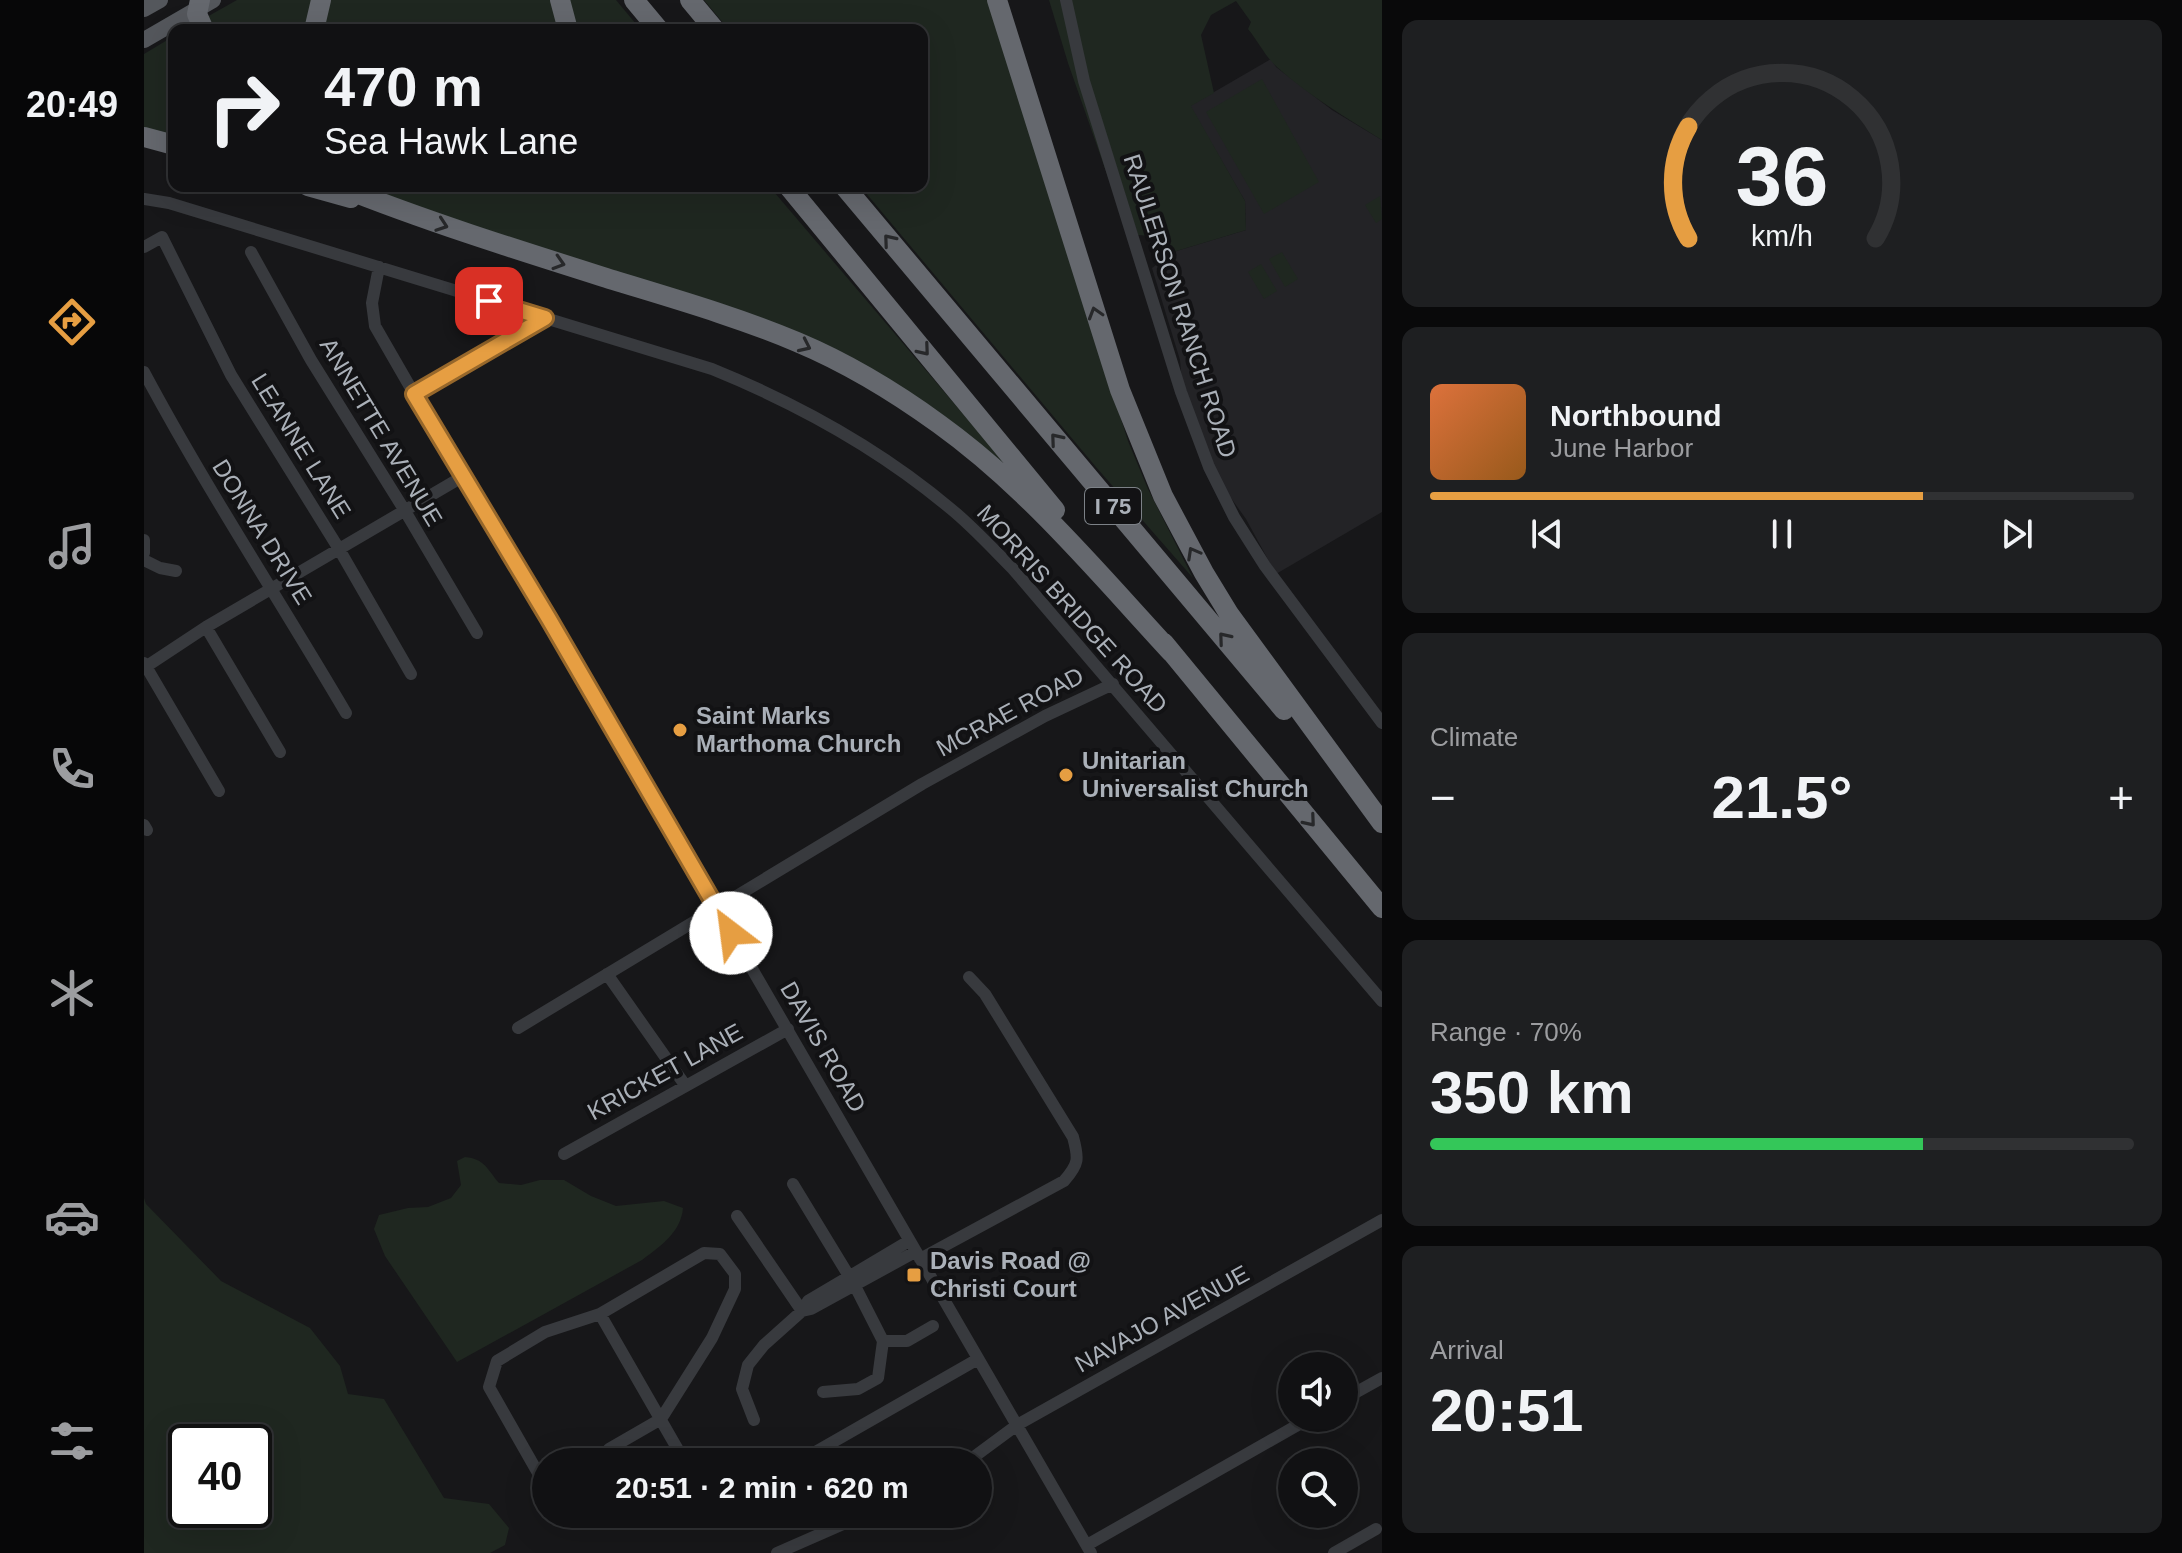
<!DOCTYPE html>
<html lang="en">
<head>
<meta charset="utf-8">
<style>
  :root { --surface:#111113; --page:#1e1f21; --text:#f1f3f6; --muted:#9c9da0; --line:#303133; --accent:#e69e42 }
  body { margin:0; font-family:Helvetica,sans-serif; background:var(--page); color:var(--text); height:100vh; display:flex; flex-direction:column; font-size:30px; white-space:nowrap }
  * { box-sizing:border-box; margin:0 }
  p { font-size:26px; color:var(--muted) }
  .icon { flex:none; width:44px; height:44px; fill:none; stroke:currentColor; stroke-width:2; stroke-linecap:round; stroke-linejoin:round }
  .map { position:relative; flex:1; overflow:hidden }
  .panel { display:flex; flex-direction:column; gap:20px; padding:20px; background:#09090a; width:800px }
  .panel>* { flex:none }
  .hud { position:absolute; left:24px; top:24px; width:760px; height:168px; border-radius:16px; box-shadow:0 8px 32px #0002,0 0 0 2px var(--line); background:#111113; color:var(--text); overflow:hidden }
  .fabs { position:absolute; left:1134px; top:1352px; display:grid; gap:16px }
  .fabs a { display:grid; place-items:center; width:80px; height:80px; border-radius:50%; background:var(--surface); box-shadow:0 8px 32px #0002,0 0 0 2px var(--line); font-size:40px }
  .speed { position:absolute; left:24px; top:1424px; display:flex; gap:16px; font-size:40px; font-weight:700; text-align:center }
  .speed>* { display:grid; place-content:center; width:104px; height:104px; border-radius:50%; background:var(--surface); box-shadow:0 8px 32px #0002,0 0 0 2px var(--line); line-height:1 }
  .speed .limit { border:4px solid #111; border-radius:12px; background:#fff; color:#111 }
  .pin { position:absolute; display:grid; place-items:center; width:68px; height:68px; color:#fff; margin:-34px; border-radius:16px; box-shadow:0 4px 12px #0006 }
  .me { position:absolute; width:88px; margin:-44px; rotate:330deg; stroke-linejoin:round; filter:drop-shadow(0 0 6px #0008) }
  .turn { display:flex; align-items:center; gap:28px; height:168px; padding:0 24px; font-size:36px }
  .turn .icon { width:104px; height:104px; stroke-width:2.5 }
  .turn b { display:block; font-size:56px; line-height:68px }
  .big { font-size:60px; font-weight:600; line-height:1.1 }
  .panel .card { flex:1; display:flex; flex-direction:column; justify-content:center; gap:12px; min-width:0; padding:0 28px; border-radius:16px; background:var(--page) }
  .panel .dial { align-items:center; gap:0 }
  .dial svg { height:208px; overflow:visible; fill:none; stroke:var(--line); stroke-width:7; stroke-linecap:round; text-anchor:middle }
  .dial text { fill:var(--text); stroke:none }
  .song { display:flex; align-items:center; gap:24px }
  .cover { width:96px; height:96px; border-radius:12px; background:linear-gradient(135deg,hsl(20 70% 55%),hsl(30 70% 35%)) }
  .played { height:8px; border-radius:4px; background:linear-gradient(90deg,var(--accent) 70%,var(--line) 70%) }
  .keys { display:flex; justify-content:space-around; direction:ltr }
  .heat { display:flex; justify-content:space-between; align-items:center; font-size:44px; direction:ltr }
  .charge { height:12px; border-radius:6px; background:linear-gradient(90deg,#34c759 70%,var(--line) 0) }
  .trip { position:absolute; left:388px; top:1448px; width:460px; height:80px; border-radius:40px; background:var(--surface); box-shadow:0 8px 32px #0002,0 0 0 2px var(--line); font-weight:600; line-height:80px; text-align:center }
  main { display:flex; flex:1; min-height:0 }
  .dock { display:flex; flex-direction:column; width:144px; justify-content:space-around; align-items:center; background:#070708; color:var(--muted) }
  .dock .icon { width:56px; height:56px }
  .dock .current { color:var(--accent) }
  .dock b { font-size:36px; color:var(--text) }
  .map>svg:first-child { display:block }
  .built { fill:#232326 }
  .green { fill:#1f2720; fill-rule:evenodd }
  .lines { fill:none; stroke-linecap:round; stroke-linejoin:round }
  .minor { stroke:#383a3e; stroke-width:12 }
  .major { stroke:#54575c; stroke-width:16 }
  .highway { stroke:#65686e; stroke-width:20 }
  .oneway { stroke:#27282a }
  .route-casing { stroke:#96672b; stroke-width:20 }
  .route { stroke:#e69e42; stroke-width:14 }
  .poi-dot { fill:#e69e42; stroke:#121214; stroke-width:3 }
  .labels { text-anchor:middle; stroke-width:8; stroke-linejoin:round; paint-order:stroke }
  .shield { fill:#121214; stroke:#7c8187; stroke-width:2 }
  .shield-label { font-size:22px; font-weight:bold; fill:#aab0b8 }
  .street-label { font-size:24px; fill:#aab0b8; stroke:#121214 }
  .poi-label { font-size:24px; font-weight:bold; fill:#aab0b8; stroke:#121214; text-anchor:start }
</style>
</head>
<body>
<main>
<nav class="dock">
<b>20:49</b>
<svg class="icon current" aria-label="directions" viewBox="0 0 24 24"><path d="M12 3l9 9-9 9-9-9zM9 14v-3h6M13 9l2 2-2 2"/></svg>
<svg class="icon" aria-label="music" viewBox="0 0 24 24"><path d="M9 18V5l10-2v13"/><circle cx="6" cy="18" r="3"/><circle cx="16" cy="16" r="3"/></svg>
<svg class="icon" aria-label="phone" viewBox="0 0 24 24"><path d="M5 4h4l2 5-3 2q2 4 5 5l2-3 5 2v4C11 20 4 13 5 4z"/></svg>
<svg class="icon" aria-label="climate" viewBox="0 0 24 24"><path d="M12 3v18M4 7l16 10M4 17L20 7"/></svg>
<svg class="icon" aria-label="car" viewBox="0 0 24 24"><path d="M5 17H2v-5l4-1 3-4h7l3 4 3 1v5h-3M9 17h6M6 11h13"/><circle cx="7" cy="17" r="2"/><circle cx="17" cy="17" r="2"/></svg>
<svg class="icon" aria-label="filters" viewBox="0 0 24 24"><path d="M4 7h16M4 17h16"/><circle cx="9" cy="7" r="2"/><circle cx="15" cy="17" r="2"/></svg>
</nav>
<div class="map">
<svg width="1238" height="1553" viewBox="0 0 1238 1553">
  <rect width="100%" height="100%" fill="#171719"/>
  <!-- built -->
  <path class="built" d="M 1127,59 L 1132,67 L 1188,110 L 1238,140 L 1238,512 L 1132,574 L 1102,519 L 1082,491 L 1064,453 L 1038,382 L 1036,360 L 1008,268 L 1029,252 L 1102,230 L 1101,201 L 1046,106 Z"/>
  <!-- green -->
  <path class="green" d="M 93,0 L 171,0 L 165,30 L 64,30 L 61,18 Z
    M 181,0 L 411,0 L 418,30 L 174,30 Z
    M 420,0 L 472,0 L 497,30 L 427,30 Z
    M 560,0 L 845,0 L 984,441 L 1004,489 L 1049,578 L 952,467 L 716,186 L 778,186 L 778,30 L 585,30 Z
    M 905,0 L 917,0 L 972,200 L 924,63 Z
    M 926,0 L 1238,0 L 1238,140 C 1203,118 1165,96 1134,68 C 1122,58 1114,41 1104,29 L 1107,22 L 1092,1 L 1067,15 L 1057,35 L 1070,93 L 1047,106 L 1101,201 L 1102,230 L 1029,252 L 1016,237 L 994,235 L 945,80 Z
    M 30,36 L 30,140 L 0,131 L 0,54 Z
    M 1118,79 L 1175,182 L 1120,214 L 1062,112 Z
    M 209,186 L 625,186 L 866,469 L 750,387 Z
    M 1236,196 L 1238,219 L 1232,223 L 1221,205 Z
    M 1138,252 L 1154,279 L 1141,287 L 1125,259 Z
    M 1117,264 L 1133,291 L 1120,299 L 1104,272 Z
    M 321,1157 C 341,1159 343,1169 355,1183 L 377,1185 L 396,1180 L 420,1180 L 447,1196 L 472,1206 L 520,1201 L 539,1208 C 537,1232 517,1246 498,1260 L 313,1362 L 241,1256 L 230,1229 L 235,1215 L 264,1208 L 284,1207 L 307,1198 L 317,1185 L 313,1161 Z
    M 0,1198 L 2,1204 L 77,1281 L 166,1328 L 196,1366 L 204,1394 L 240,1399 L 300,1498 L 345,1504 L 365,1528 L 361,1545 L 346,1553 L 0,1553 ZM 42,1442 L 110,1442 L 110,1510 L 42,1510 Z"/>
  <g class="lines">
    <!-- minor -->
    <path class="minor" d="M 922,0 L 940,81 L 1037,392 L 1065,467 L 1090,517 L 1121,566 L 1238,723
      M 0,199 L 25,203 L 568,369 C 654,404 736,449 807,509 C 829,527 849,549 869,569 L 1238,1001
      M 0,247 L 18,237 L 87,375 L 195,549 L 267,674
      M 107,252 L 167,360 L 261,511 L 333,633
      M 235,267 L 228,303 L 231,326 L 318,477 L 405,619 L 947,1553
      M 0,372 C 62,488 135,599 202,713
      M 270,394 L 401,318
      M 0,540 L 0,553
      M 0,560 L 16,568 L 32,571
      M 62,627 L 136,752
      M 0,663 L 75,791
      M 0,668 L 62,627 L 318,477
      M 0,825 L 3,830
      M 463,974 L 541,1085
      M 374,1028 L 778,784 L 901,716 L 969,684
      M 420,1154 L 644,1029
      M 649,1184 L 711,1286 L 739,1341
      M 593,1216 L 658,1311
      M 776,1259 L 920,1181 C 935,1164 935,1159 929,1137 L 841,994 L 825,977
      M 658,1311 L 667,1309 L 771,1252
      M 456,1314 L 541,1462
      M 739,1341 L 763,1341 L 789,1326
      M 679,1392 L 714,1389 L 734,1378 L 739,1341
      M 1200,1399 L 1238,1378
      M 610,1420 L 598,1389 L 604,1365 L 620,1345 L 658,1311 L 664,1301 L 765,1241
      M 654,1462 L 834,1359
      M 823,1462 L 873,1425 L 1238,1220
      M 402,1487 L 345,1387 L 353,1361 L 401,1332 L 456,1314 L 560,1253 L 576,1254 L 591,1274 L 591,1289 L 568,1338 L 517,1419 L 465,1449 L 457,1462
      M 943,1545 L 1166,1418
      M 633,1553 L 722,1514
      M 1190,1553 L 1232,1529"/>
    <!-- major -->
    <path class="major" d="M 0,9 L 16,0
      M 0,40 L 69,0"/>
    <!-- highway -->
    <path class="highway" d="M 56,0 L 53,14 L 60,30
      M 416,0 L 424,30
      M 490,0 L 515,30
      M 546,0 L 571,30
      M 853,0 L 976,390 L 1019,496 L 1060,573 L 1085,614 L 1238,823
      M 170,30 L 177,0
      M 0,137 L 30,145
      M 164,186 L 207,198
      M 194,186 C 284,222 377,251 469,280 C 531,299 594,317 653,342 C 703,363 751,392 795,424 C 884,488 954,573 1028,653
      M 644,186 L 911,510
      M 700,186 L 1140,710
      M 1020,643 L 1238,908"/>
  </g>
  <!-- one-way arrows -->
  <defs><path id="oneway-chevron" d="M-2-3.5L2.5 0L-2 3.5" fill="none" stroke-width="1.6" stroke-linecap="round" stroke-linejoin="round" transform="scale(2)"/></defs>
  <g class="oneway">
    <use href="#oneway-chevron" transform="translate(298 225) rotate(19)"/>
    <use href="#oneway-chevron" transform="translate(745 240) rotate(-130)"/>
    <use href="#oneway-chevron" transform="translate(415 263) rotate(17)"/>
    <use href="#oneway-chevron" transform="translate(951 313) rotate(-107)"/>
    <use href="#oneway-chevron" transform="translate(661 346) rotate(25)"/>
    <use href="#oneway-chevron" transform="translate(780 350) rotate(50)"/>
    <use href="#oneway-chevron" transform="translate(912 439) rotate(-130)"/>
    <use href="#oneway-chevron" transform="translate(1049 553) rotate(-119)"/>
    <use href="#oneway-chevron" transform="translate(1080 638) rotate(-130)"/>
    <use href="#oneway-chevron" transform="translate(1166 821) rotate(50)"/>
  </g>
  <g class="lines">
    <defs>
      <path id="route" d="M 345,301 L 401,318 L 270,394 L 405,619 L 587,933"/>
    </defs>
    <!-- route casing -->
    <use href="#route" class="route-casing"/>
    <!-- route -->
    <use href="#route" class="route"/>
  </g>
  <!-- markers -->
  <g class="poi-dot">
    <circle cx="536" cy="730" r="8"/>
    <circle cx="922" cy="775" r="8"/>
    <rect x="762" y="1267" width="16" height="16" rx="4"/>
  </g>
  <g class="labels">
    <!-- shield labels -->
    <rect class="shield" x="941" y="488" width="56" height="36" rx="6"/>
    <g class="shield-label">
      <text x="969" y="514">I 75</text>
    </g>
    <!-- street labels -->
    <g class="street-label">
      <text transform="translate(1036 306) rotate(72)" y="8">RAULERSON RANCH ROAD</text>
      <text transform="translate(237 432) rotate(59)" y="8">ANNETTE AVENUE</text>
      <text transform="translate(157 446) rotate(58)" y="8">LEANNE LANE</text>
      <text transform="translate(118 532) rotate(58)" y="8">DONNA DRIVE</text>
      <text transform="translate(928 609) rotate(48)" y="8">MORRIS BRIDGE ROAD</text>
      <text transform="translate(866 712) rotate(-28)" y="8">MCRAE ROAD</text>
      <text transform="translate(679 1047) rotate(60)" y="8">DAVIS ROAD</text>
      <text transform="translate(521 1072) rotate(-29)" y="8">KRICKET LANE</text>
      <text transform="translate(1018 1319) rotate(-29)" y="8">NAVAJO AVENUE</text>
    </g>
    <!-- poi labels -->
    <g class="poi-label">
      <text x="552" y="724">Saint Marks<tspan x="552" dy="28">Marthoma Church</tspan></text>
      <text x="938" y="769">Unitarian<tspan x="938" dy="28">Universalist Church</tspan></text>
      <text x="786" y="1269">Davis Road @<tspan x="786" dy="28">Christi Court</tspan></text>
    </g>
  </g>
</svg>
<div class="fabs">
<a><svg class="icon" aria-label="sound" viewBox="0 0 24 24"><path d="M4 9h4l5-4v14l-5-4H4zM17 9q2 3 0 6"/></svg></a>
<a><svg class="icon" aria-label="search" viewBox="0 0 24 24"><circle cx="10" cy="10" r="6"/><path d="M15 15l6 6"/></svg></a>
</div>
<div class="speed"><div class="limit">40</div></div>
<div class="pin" style="left:345px;top:301px;background:#d93025"><svg class="icon" aria-label="arrive" viewBox="0 0 24 24"><path d="M6 21V4h12l-3 4 3 4H6"/></svg></div>
<svg class="me" style="left:587px;top:933px" viewBox="-20 -20 40 40"><circle r="19" fill="#fff"/><path d="M0-13L10 11 0 6-10 11z" fill="#e69e42"/></svg>
<div class="trip">20:51 · 2 min · 620 m</div>
<div class="hud">
<div class="turn"><svg class="icon" aria-label="right" viewBox="0 0 24 24"><path d="M7 20v-9h11M14 6l5 5-5 5"/></svg><div><b>470 m</b>Sea Hawk Lane</div></div>
</div>
</div>
<section class="panel">
<div class="card dial"><svg viewBox="0 0 100 80">
<path d="M14 69A42 42 0 1 1 86 69"/>
<path d="M14 69A42 42 0 0 1 14 26" stroke="#e69e42"/>
<text x="50" y="56" font-size="32" font-weight="700">36</text>
<text x="50" y="72" font-size="11">km/h</text>
</svg></div>
<div class="card">
<div class="song"><i class="cover"></i><div><b>Northbound</b><p>June Harbor</p></div></div>
<div class="played"></div>
<div class="keys"><svg class="icon" aria-label="previous" viewBox="0 0 24 24"><path d="M18 5L8 12l10 7zM5 5v14"/></svg><svg class="icon" aria-label="pause" viewBox="0 0 24 24"><path d="M8 5v14M16 5v14"/></svg><svg class="icon" aria-label="next" viewBox="0 0 24 24"><path d="M6 5l10 7-10 7zM19 5v14"/></svg></div>
</div>
<div class="card"><p>Climate</p>
<div class="heat"><a>−</a><b class="big">21.5°</b><a>+</a></div>
</div>
<div class="card"><p>Range · 70%</p><b class="big">350 km</b><div class="charge"></div></div>
<div class="card"><p>Arrival</p><b class="big">20:51</b></div>
</section>
</main>
</body>
</html>
